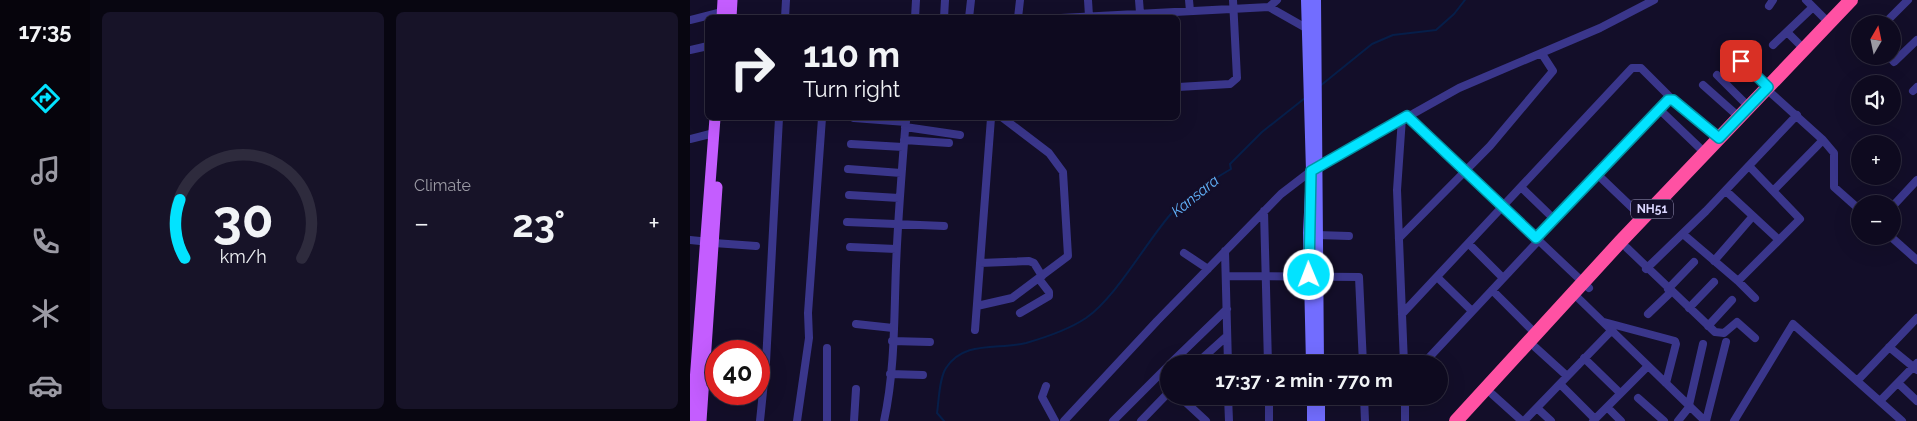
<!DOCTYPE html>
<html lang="en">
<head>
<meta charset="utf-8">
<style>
  :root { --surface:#0e0a1f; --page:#171328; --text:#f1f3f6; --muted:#9b9aa4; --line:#2e2b3d; --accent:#02e3ff }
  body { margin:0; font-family:Raleway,sans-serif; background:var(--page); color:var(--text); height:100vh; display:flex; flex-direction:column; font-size:19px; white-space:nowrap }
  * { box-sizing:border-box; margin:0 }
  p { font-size:16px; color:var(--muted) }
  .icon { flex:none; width:28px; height:28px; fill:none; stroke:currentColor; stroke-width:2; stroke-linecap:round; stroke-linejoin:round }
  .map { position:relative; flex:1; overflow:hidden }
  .details { display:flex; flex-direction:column; gap:12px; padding:12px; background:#080611; width:600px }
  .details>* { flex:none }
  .top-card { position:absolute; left:15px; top:15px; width:475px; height:105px; border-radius:8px; box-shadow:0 5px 20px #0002,0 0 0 1px var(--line); background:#0e0a1f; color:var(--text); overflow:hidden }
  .needle { width:32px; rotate:9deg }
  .tools { position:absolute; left:1161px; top:15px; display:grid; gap:10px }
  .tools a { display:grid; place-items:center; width:50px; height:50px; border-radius:50%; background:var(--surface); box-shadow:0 5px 20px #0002,0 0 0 1px var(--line); font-size:25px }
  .speed { position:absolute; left:15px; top:340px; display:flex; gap:10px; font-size:25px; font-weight:700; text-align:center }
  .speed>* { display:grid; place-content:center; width:65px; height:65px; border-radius:50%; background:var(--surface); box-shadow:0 5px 20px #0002,0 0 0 1px var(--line); line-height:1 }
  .speed .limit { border:8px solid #d22; background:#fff; color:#111 }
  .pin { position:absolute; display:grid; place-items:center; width:42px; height:42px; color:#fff; margin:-21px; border-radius:10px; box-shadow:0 2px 8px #0006 }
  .me { position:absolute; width:55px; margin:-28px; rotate:359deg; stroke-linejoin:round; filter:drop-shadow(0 0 4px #0008) }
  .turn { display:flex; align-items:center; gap:18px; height:105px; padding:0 15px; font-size:22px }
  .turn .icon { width:65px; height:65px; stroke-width:2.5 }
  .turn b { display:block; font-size:35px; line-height:42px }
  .big { font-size:38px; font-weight:700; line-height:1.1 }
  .details .tile { flex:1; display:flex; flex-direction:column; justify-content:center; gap:8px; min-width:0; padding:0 18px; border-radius:8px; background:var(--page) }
  .details .dial { align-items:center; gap:0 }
  .dial svg { height:130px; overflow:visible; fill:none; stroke:var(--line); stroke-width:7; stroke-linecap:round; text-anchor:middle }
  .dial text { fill:var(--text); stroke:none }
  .heat { display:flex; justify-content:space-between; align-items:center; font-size:28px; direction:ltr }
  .details .tiles { flex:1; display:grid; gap:12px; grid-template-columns:repeat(2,1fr) }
  .trip { position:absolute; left:470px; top:355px; width:288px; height:50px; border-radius:25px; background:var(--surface); box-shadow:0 5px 20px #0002,0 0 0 1px var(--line); font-weight:700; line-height:50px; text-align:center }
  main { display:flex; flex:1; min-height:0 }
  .dock { display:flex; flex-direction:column; width:90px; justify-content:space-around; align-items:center; background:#06040c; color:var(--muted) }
  .dock .icon { width:35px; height:35px }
  .dock .selected { color:var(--accent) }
  .dock b { font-size:22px; color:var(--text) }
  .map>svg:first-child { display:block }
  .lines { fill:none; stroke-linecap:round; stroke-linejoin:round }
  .stream { stroke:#061e49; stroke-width:2 }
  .street { stroke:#3a368b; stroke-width:8 }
  .secondary { stroke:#726dff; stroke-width:10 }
  .primary { stroke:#c45dff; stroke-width:11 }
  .highway { stroke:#ff51a3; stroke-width:14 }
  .route-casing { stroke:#0194a6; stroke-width:12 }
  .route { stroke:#02e3ff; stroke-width:9 }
  .labels { text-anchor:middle; stroke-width:5; stroke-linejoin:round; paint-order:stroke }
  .shield { fill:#130e29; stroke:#9f9abf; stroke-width:1 }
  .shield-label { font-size:12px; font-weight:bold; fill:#dbd6ff }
  .water-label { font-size:15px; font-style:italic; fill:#64b6ff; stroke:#130e29 }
</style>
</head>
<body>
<main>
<nav class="dock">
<b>17:35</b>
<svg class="icon selected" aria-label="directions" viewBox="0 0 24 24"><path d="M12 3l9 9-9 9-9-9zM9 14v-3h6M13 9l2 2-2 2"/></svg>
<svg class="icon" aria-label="music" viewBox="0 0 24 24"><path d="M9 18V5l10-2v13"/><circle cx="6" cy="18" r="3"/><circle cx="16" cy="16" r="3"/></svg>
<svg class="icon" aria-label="phone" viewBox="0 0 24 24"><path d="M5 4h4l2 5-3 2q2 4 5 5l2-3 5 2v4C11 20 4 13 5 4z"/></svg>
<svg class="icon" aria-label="climate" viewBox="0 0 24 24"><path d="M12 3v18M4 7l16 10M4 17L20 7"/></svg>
<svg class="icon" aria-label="car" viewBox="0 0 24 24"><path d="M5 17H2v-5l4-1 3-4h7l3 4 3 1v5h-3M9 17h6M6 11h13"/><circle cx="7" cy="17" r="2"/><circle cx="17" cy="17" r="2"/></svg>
</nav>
<section class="details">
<div class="tiles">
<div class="tile dial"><svg viewBox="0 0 100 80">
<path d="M14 69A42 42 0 1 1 86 69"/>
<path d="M14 69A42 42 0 0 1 11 33" stroke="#02e3ff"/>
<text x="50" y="56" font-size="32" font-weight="700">30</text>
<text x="50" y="72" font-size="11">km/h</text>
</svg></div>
<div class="tile"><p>Climate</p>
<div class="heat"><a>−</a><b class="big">23°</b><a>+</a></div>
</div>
</div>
</section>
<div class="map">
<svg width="1227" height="421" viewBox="0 0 1227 421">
  <rect width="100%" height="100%" fill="#130e29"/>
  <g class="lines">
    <!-- stream -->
    <path class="stream" d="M 630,86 L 682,44 L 703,35 L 746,30 L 764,14 L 775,0
      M 254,421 L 247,413 C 249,400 249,379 256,368 C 274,340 308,350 336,343 C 357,337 378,330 396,318 C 426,297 455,244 480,215 C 497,195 519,182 541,169 L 540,164 L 572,132 L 615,98"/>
    <!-- street -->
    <path class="street" d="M 398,0 L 399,16
      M 449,0 L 450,13
      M 499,0 L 500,11
      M 1116,0 L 1139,23
      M 1079,6 L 1083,0
      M 579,7 L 587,0
      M 95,18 L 96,0
      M 225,18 L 226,0
      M 254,18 L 255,0
      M 279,18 L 281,0
      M 328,18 L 330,0
      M 371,18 L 579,7 L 616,28
      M 0,20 L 32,12
      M 1194,24 L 1218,0
      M 1097,32 L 1114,49
      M 1083,45 L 1123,7
      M 1038,49 L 1078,87
      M 0,50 L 18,46
      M 1199,56 L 1204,62 L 1227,40
      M 1027,75 L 1059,107
      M 1013,85 L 1049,117
      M 488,87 L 540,84 L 547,78 L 543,0
      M 1223,91 L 1227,87
      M 1082,94 L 1133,140 L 1144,153 L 1144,187 L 1170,210
      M 969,109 L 1015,153
      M 717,116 L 899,288
      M 164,118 L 216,122
      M 712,118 L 707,190 L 714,364
      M 215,127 L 270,135
      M 0,139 L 24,133
      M 214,140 L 259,143
      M 161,144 L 213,147
      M 158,169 L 211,173
      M 907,174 L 953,218
      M 832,188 L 864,219
      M 1036,191 L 1089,240
      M 1083,191 L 1133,140
      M 159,195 L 209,198
      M 1202,207 L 1227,180
      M 574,211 L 578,364
      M 157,222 L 254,226
      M 993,234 L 1048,281 L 1110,219 L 1060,167
      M 627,235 L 659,236
      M 1200,236 L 1227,260
      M 846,237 L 978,100 L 983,100 L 1029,138
      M 709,238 L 800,146 L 863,71 L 852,54
      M 0,240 L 20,242
      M 24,243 L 66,246
      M 779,244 L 813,278
      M 160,247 L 206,249
      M 937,248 L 1025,332 L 1034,333 L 1047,322 L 1065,338
      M 535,251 L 538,364
      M 494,253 L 518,269
      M 1024,261 L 1063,216
      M 290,263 L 339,261 L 344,263 L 352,276
      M 956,269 L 1016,211 L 1107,115
      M 536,276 L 669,277 L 673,364
      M 747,277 L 782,311
      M 1048,281 L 1065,298
      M 978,289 L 1004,262
      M 802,290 L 846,334
      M 884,294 L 1015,421
      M 287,306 L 322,298 L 378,256 L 373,172 L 359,153 L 313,118
      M 999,308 L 1024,282
      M 330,313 L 359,296 L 359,292 L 349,279
      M 712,314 L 942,68 L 951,68 L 983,100
      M 958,314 L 981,292
      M 914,322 L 985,341 L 986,344 L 976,383
      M 166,324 L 203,328
      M 1018,326 L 1042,300
      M 285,330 L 301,118
      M 202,341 L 240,342
      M 845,347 L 877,376
      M 1199,347 L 1227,370
      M 137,348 L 137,421
      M 894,358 L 930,393
      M 480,364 L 537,309
      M 506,364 L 537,336
      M 733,364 L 849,240
      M 200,374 L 233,375
      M 1167,381 L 1227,318
      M 1208,383 L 1227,401
      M 870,384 L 905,419
      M 356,386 L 352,397 L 365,421
      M 802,394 L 832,421
      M 489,396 L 516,421
      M 538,396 L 539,421
      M 579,396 L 579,421
      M 674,396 L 675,421
      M 715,396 L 715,421
      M 948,398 L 974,421
      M 1190,401 L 1227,363
      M 999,405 L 1013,344
      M 917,407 L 931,421
      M 847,408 L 861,421
      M 70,421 L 76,362 L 89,118
      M 107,421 L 119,338 L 118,313 L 132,118
      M 164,421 L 166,389
      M 194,421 C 205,371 204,317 206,266 C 208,216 212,167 216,118
      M 374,421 L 467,321 L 591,194 L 621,171 L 769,88 L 910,28 L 964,0
      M 423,421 L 479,365
      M 451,421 L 479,392
      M 834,421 L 921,331
      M 903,421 L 958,366
      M 988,421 L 1000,406
      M 1016,421 L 1036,342
      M 1044,421 L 1103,324 L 1212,421"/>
    <!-- secondary -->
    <path class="secondary" d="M 616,0 L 621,171 L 618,233 L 621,364
      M 626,0 L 629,364
      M 622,396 L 622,421
      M 630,396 L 630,421"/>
    <!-- primary -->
    <path class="primary" d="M 32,18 L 33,0
      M 41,18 L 42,0
      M 2,421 L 25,118
      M 11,421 L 27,187"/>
    <!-- highway -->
    <path class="highway" d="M 766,421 L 931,241 L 1161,0"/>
  </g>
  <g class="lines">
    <defs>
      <path id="route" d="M 619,275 L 621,171 L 717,116 L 846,238 L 978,100 L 983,100 L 1029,138 L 1078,87 L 1051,61"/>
    </defs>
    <!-- route casing -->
    <use href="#route" class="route-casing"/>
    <!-- route -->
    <use href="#route" class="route"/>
  </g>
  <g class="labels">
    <!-- shield labels -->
    <rect class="shield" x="941" y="199.5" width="42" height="19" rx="4"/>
    <g class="shield-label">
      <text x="962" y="213">NH51</text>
    </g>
    <!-- water labels -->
    <g class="water-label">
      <text transform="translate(505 196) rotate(-39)" y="5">Kansara</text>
    </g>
  </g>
</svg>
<div class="tools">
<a><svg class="needle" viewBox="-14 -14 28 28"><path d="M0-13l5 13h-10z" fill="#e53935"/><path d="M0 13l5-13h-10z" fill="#9b9aa4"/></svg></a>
<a><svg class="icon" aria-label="sound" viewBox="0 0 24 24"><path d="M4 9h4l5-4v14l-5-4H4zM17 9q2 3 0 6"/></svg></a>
<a>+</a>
<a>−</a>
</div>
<div class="speed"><div class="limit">40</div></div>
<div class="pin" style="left:1051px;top:61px;background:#d93025"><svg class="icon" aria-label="arrive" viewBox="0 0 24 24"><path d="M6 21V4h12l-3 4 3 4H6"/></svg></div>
<svg class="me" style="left:619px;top:275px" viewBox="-20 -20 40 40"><circle r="17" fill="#02e3ff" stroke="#fff" stroke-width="3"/><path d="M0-11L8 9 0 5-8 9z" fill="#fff"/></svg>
<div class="trip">17:37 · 2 min · 770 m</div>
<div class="top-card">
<div class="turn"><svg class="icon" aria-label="right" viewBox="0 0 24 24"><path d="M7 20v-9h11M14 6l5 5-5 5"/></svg><div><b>110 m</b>Turn right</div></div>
</div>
</div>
</main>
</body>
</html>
